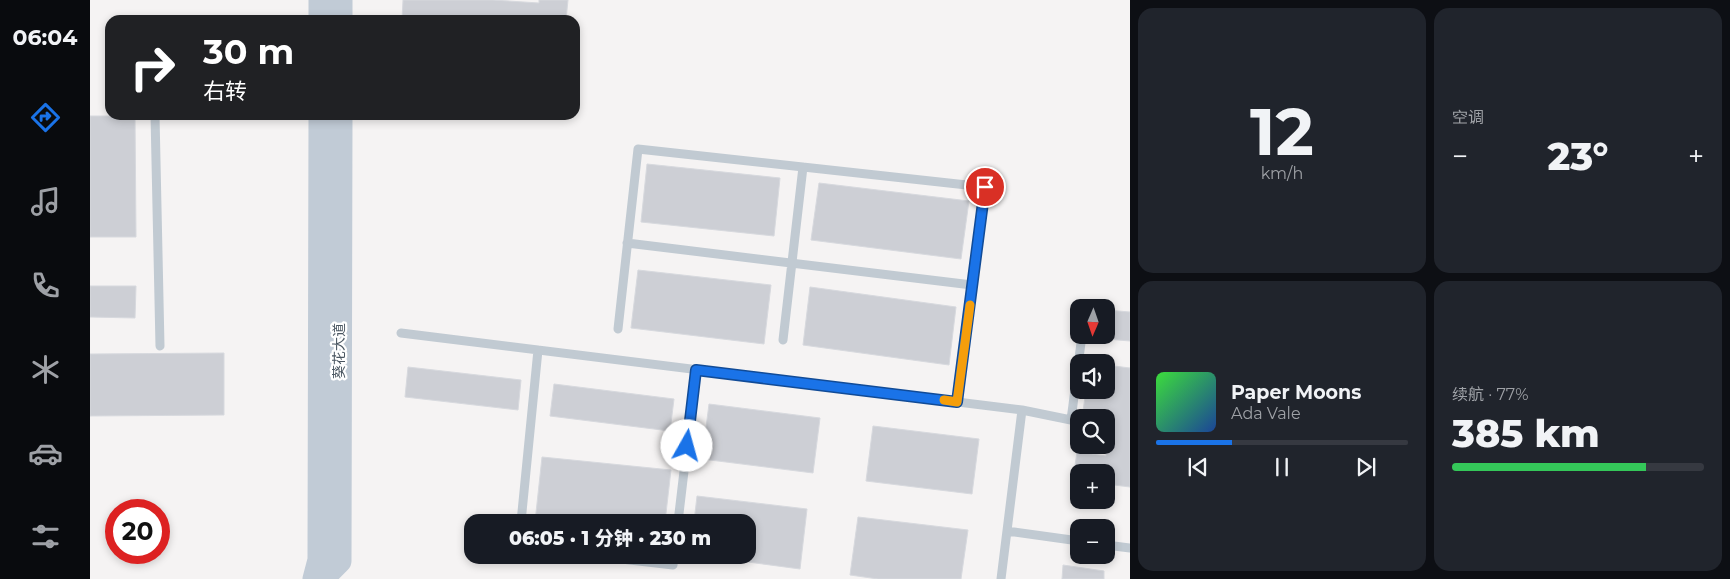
<!DOCTYPE html>
<html lang="zh">
<head>
<meta charset="utf-8">
<style>
  :root { --surface:#171b24; --page:#20242c; --text:#f1f3f6; --muted:#9ea1a6; --line:#363941; --accent:#1a73e8 }
  body { margin:0; font-family:Montserrat,"Noto Sans SC",sans-serif; background:var(--page); color:var(--text); height:100vh; display:flex; flex-direction:column; font-size:19px; white-space:nowrap }
  * { box-sizing:border-box; margin:0 }
  p { font-size:16px; color:var(--muted) }
  .icon { flex:none; width:28px; height:28px; fill:none; stroke:currentColor; stroke-width:2; stroke-linecap:round; stroke-linejoin:round }
  .map { position:relative; flex:1; overflow:hidden }
  .panel { display:flex; flex-direction:column; gap:8px; padding:8px; background:#0d0f14; width:600px }
  .panel>* { flex:none }
  .guide { position:absolute; left:15px; top:15px; width:475px; height:105px; border-radius:15px; box-shadow:0 2px 8px #0003; background:#202124; color:#fff; overflow:hidden }
  .needle { width:32px; rotate:182deg }
  .fabs { position:absolute; left:980px; top:299px; display:grid; gap:10px }
  .fabs a { display:grid; place-items:center; width:45px; height:45px; border-radius:10px; background:var(--surface); box-shadow:0 2px 8px #0003; font-size:25px }
  .speed { position:absolute; left:15px; top:499px; display:flex; gap:10px; font-size:25px; font-weight:700; text-align:center }
  .speed>* { display:grid; place-content:center; width:65px; height:65px; border-radius:50%; background:var(--surface); box-shadow:0 2px 8px #0003; line-height:1 }
  .speed .limit { border:8px solid #d22; background:#fff; color:#111 }
  .pin { position:absolute; display:grid; place-items:center; width:42px; height:42px; color:#fff; margin:-21px; border:2px solid #fff; border-radius:50%; box-shadow:0 1px 5px #0007 }
  .me { position:absolute; width:55px; margin:-28px; rotate:7deg; stroke-linejoin:round; filter:drop-shadow(0 0 4px #0008) }
  .turn { display:flex; align-items:center; gap:18px; height:105px; padding:0 15px; font-size:22px }
  .turn .icon { width:65px; height:65px; stroke-width:2.5 }
  .turn b { display:block; font-size:35px; line-height:42px }
  .big { font-size:38px; font-weight:800; line-height:1.1 }
  .panel .tile { flex:1; display:flex; flex-direction:column; justify-content:center; gap:8px; min-width:0; padding:0 18px; border-radius:15px; background:var(--page) }
  .panel .dial { align-items:center; gap:0 }
  .dial b { font-size:65px; line-height:1 }
  .song { display:flex; align-items:center; gap:15px }
  .cover { width:60px; height:60px; border-radius:8px; background:linear-gradient(135deg,hsl(120 70% 55%),hsl(220 70% 35%)) }
  .played { height:5px; border-radius:2px; background:linear-gradient(90deg,var(--accent) 30%,var(--line) 30%) }
  .keys { display:flex; justify-content:space-around; direction:ltr }
  .heat { display:flex; justify-content:space-between; align-items:center; font-size:28px; direction:ltr }
  .charge { height:8px; border-radius:4px; background:linear-gradient(90deg,#34c759 77%,var(--line) 0) }
  .panel .tiles { flex:1; display:grid; gap:8px; grid-template-columns:repeat(2,1fr) }
  .trip { position:absolute; left:374px; top:514px; width:292px; height:50px; border-radius:15px; background:var(--surface); box-shadow:0 2px 8px #0003; font-weight:800; line-height:50px; text-align:center }
  main { display:flex; flex:1; min-height:0 }
  .tabs { display:flex; flex-direction:column; width:90px; justify-content:space-around; align-items:center; background:#090b0e; color:var(--muted) }
  .tabs .icon { width:35px; height:35px }
  .tabs .on { color:var(--accent) }
  .tabs b { font-size:22px; color:var(--text) }
  .map>svg:first-child { display:block }
  .building { fill:#cdcfd5; stroke:#d7d9de }
  .lines { fill:none; stroke-linecap:round; stroke-linejoin:round }
  .lane { stroke:#c1cad2; stroke-width:9 }
  .secondary { stroke:#c1cbd6; stroke-width:25 }
  .route-casing { stroke:#114b97; stroke-width:12 }
  .route { stroke:#1a73e8; stroke-width:9 }
  .slow { stroke:#f59e0b; stroke-width:9 }
  .labels { text-anchor:middle; stroke-width:4.5; stroke-linejoin:round; paint-order:stroke }
  .street-label { font-size:14px; fill:#4a5661; stroke:#fff }
</style>
</head>
<body>
<main>
<nav class="tabs">
<b>06:04</b>
<svg class="icon on" aria-label="directions" viewBox="0 0 24 24"><path d="M12 3l9 9-9 9-9-9zM9 14v-3h6M13 9l2 2-2 2"/></svg>
<svg class="icon" aria-label="music" viewBox="0 0 24 24"><path d="M9 18V5l10-2v13"/><circle cx="6" cy="18" r="3"/><circle cx="16" cy="16" r="3"/></svg>
<svg class="icon" aria-label="phone" viewBox="0 0 24 24"><path d="M5 4h4l2 5-3 2q2 4 5 5l2-3 5 2v4C11 20 4 13 5 4z"/></svg>
<svg class="icon" aria-label="climate" viewBox="0 0 24 24"><path d="M12 3v18M4 7l16 10M4 17L20 7"/></svg>
<svg class="icon" aria-label="car" viewBox="0 0 24 24"><path d="M5 17H2v-5l4-1 3-4h7l3 4 3 1v5h-3M9 17h6M6 11h13"/><circle cx="7" cy="17" r="2"/><circle cx="17" cy="17" r="2"/></svg>
<svg class="icon" aria-label="filters" viewBox="0 0 24 24"><path d="M4 7h16M4 17h16"/><circle cx="9" cy="7" r="2"/><circle cx="15" cy="17" r="2"/></svg>
</nav>
<div class="map">
<svg width="1040" height="579" viewBox="0 0 1040 579">
  <rect width="100%" height="100%" fill="#f5f3f3"/>
  <!-- building -->
  <path class="building" d="M 313,0 L 403,0 L 449,3 L 449,0 L 478,0 L 476,20 L 312,20 Z
    M 0,116 L 45,116 L 46,237 L 0,237 Z
    M 557,164 L 690,178 L 684,236 L 551,222 Z
    M 729,183 L 879,201 L 871,259 L 721,240 Z
    M 548,270 L 681,285 L 674,344 L 541,328 Z
    M 0,286 L 46,286 L 45,318 L 0,317 Z
    M 720,287 L 866,307 L 859,365 L 713,345 Z
    M 1016,310 L 1040,312 L 1040,341 L 1016,339 Z
    M 134,353 L 134,415 L 0,416 L 0,354 Z
    M 1016,365 L 1040,368 L 1040,487 L 1016,484 L 1016,472 L 984,472 L 987,452 L 1016,456 L 1016,418 L 992,418 L 996,390 L 1016,390 Z
    M 318,367 L 431,380 L 428,410 L 315,397 Z
    M 464,384 L 584,399 L 580,431 L 460,416 Z
    M 619,404 L 730,418 L 723,473 L 612,459 Z
    M 783,426 L 889,439 L 882,494 L 776,481 Z
    M 452,457 L 581,470 L 575,522 L 445,522 Z
    M 607,496 L 717,509 L 710,569 L 658,562 L 658,522 L 604,522 Z
    M 768,517 L 878,530 L 871,579 L 788,579 L 760,575 Z
    M 973,565 L 1014,571 L 1014,579 L 972,579 Z"/>
  <g class="lines">
    <!-- lane -->
    <path class="lane" d="M 65,115 L 70,346
      M 537,243 L 882,285
      M 528,329 L 548,149 L 895,187 L 867,402
      M 311,333 L 932,410 L 981,420 L 992,335
      M 693,340 L 713,167
      M 431,522 L 448,350
      M 588,522 L 606,370
      M 917,531 L 989,541
      M 1016,545 L 1040,548
      M 497,555 L 583,565 L 584,555
      M 911,579 L 932,410"/>
    <!-- secondary -->
    <path class="secondary" d="M 231,20 L 231,0
      M 250,20 L 250,0
      M 225,579 L 230,560 L 231,115
      M 231,579 L 249,561 L 250,115"/>
  </g>
  <g class="lines">
    <defs>
      <path id="route" d="M 597,446 L 606,370 L 867,402 L 895,187"/>
    </defs>
    <!-- route casing -->
    <use href="#route" class="route-casing"/>
    <!-- route -->
    <use href="#route" class="route"/>
    <!-- slow -->
    <path class="slow" d="M 854,400 L 867,402 L 880,305"/>
  </g>
  <g class="labels">
    <!-- street labels -->
    <g class="street-label">
      <text transform="translate(249 351) rotate(-90)" y="5">葵花大道</text>
    </g>
  </g>
</svg>
<div class="fabs">
<a><svg class="needle" viewBox="-14 -14 28 28"><path d="M0-13l5 13h-10z" fill="#e53935"/><path d="M0 13l5-13h-10z" fill="#9ea1a6"/></svg></a>
<a><svg class="icon" aria-label="sound" viewBox="0 0 24 24"><path d="M4 9h4l5-4v14l-5-4H4zM17 9q2 3 0 6"/></svg></a>
<a><svg class="icon" aria-label="search" viewBox="0 0 24 24"><circle cx="10" cy="10" r="6"/><path d="M15 15l6 6"/></svg></a>
<a>+</a>
<a>−</a>
</div>
<div class="speed"><div class="limit">20</div></div>
<div class="pin" style="left:895px;top:187px;background:#d93025"><svg class="icon" aria-label="arrive" viewBox="0 0 24 24"><path d="M6 21V4h12l-3 4 3 4H6"/></svg></div>
<svg class="me" style="left:597px;top:446px" viewBox="-20 -20 40 40"><circle r="19" fill="#fff"/><path d="M0-13L10 11 0 6-10 11z" fill="#1a73e8"/></svg>
<div class="trip">06:05 · 1 分钟 · 230 m</div>
<div class="guide">
<div class="turn"><svg class="icon" aria-label="right" viewBox="0 0 24 24"><path d="M7 20v-9h11M14 6l5 5-5 5"/></svg><div><b>30 m</b>右转</div></div>
</div>
</div>
<section class="panel">
<div class="tiles">
<div class="tile dial"><b>12</b><p>km/h</p></div>
<div class="tile"><p>空调</p>
<div class="heat"><a>−</a><b class="big">23°</b><a>+</a></div>
</div>
<div class="tile">
<div class="song"><i class="cover"></i><div><b>Paper Moons</b><p>Ada Vale</p></div></div>
<div class="played"></div>
<div class="keys"><svg class="icon" aria-label="previous" viewBox="0 0 24 24"><path d="M18 5L8 12l10 7zM5 5v14"/></svg><svg class="icon" aria-label="pause" viewBox="0 0 24 24"><path d="M8 5v14M16 5v14"/></svg><svg class="icon" aria-label="next" viewBox="0 0 24 24"><path d="M6 5l10 7-10 7zM19 5v14"/></svg></div>
</div>
<div class="tile"><p>续航 · 77%</p><b class="big">385 km</b><div class="charge"></div></div>
</div>
</section>
</main>
</body>
</html>
